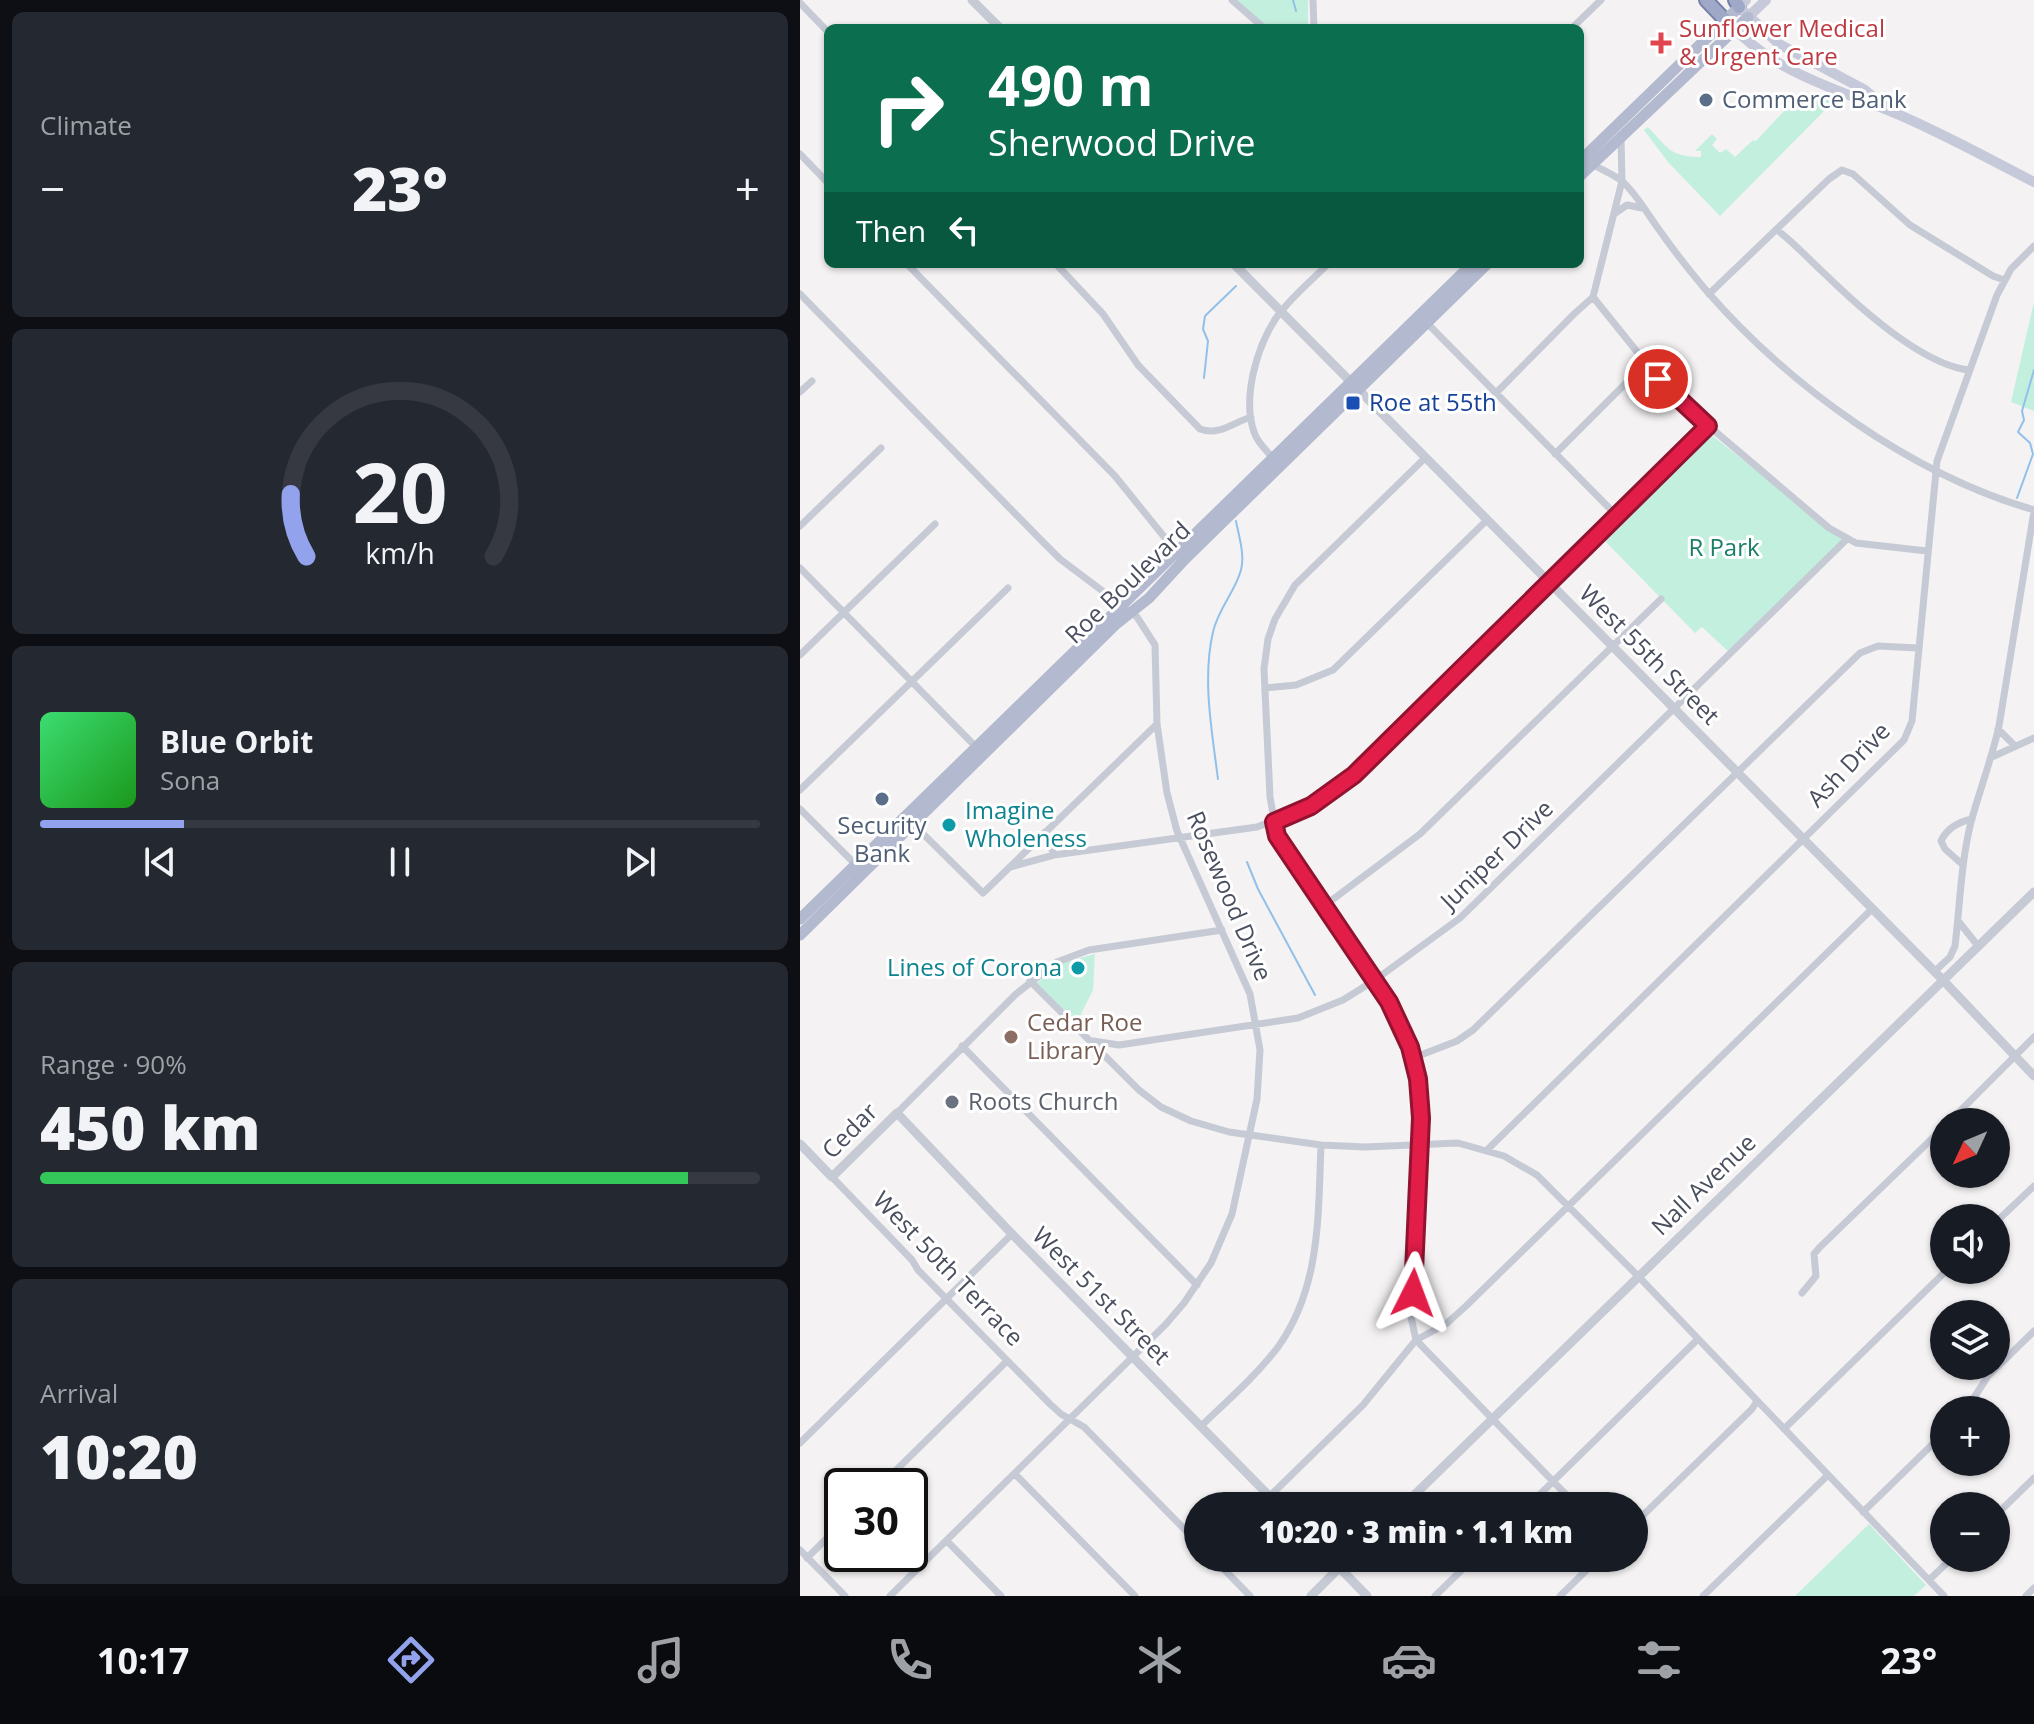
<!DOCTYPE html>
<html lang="en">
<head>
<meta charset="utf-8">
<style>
  :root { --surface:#171b24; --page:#242831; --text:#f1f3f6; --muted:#9ea1a6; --line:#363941; --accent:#93a2ec }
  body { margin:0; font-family:"Open Sans",sans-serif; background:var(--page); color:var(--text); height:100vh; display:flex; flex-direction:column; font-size:30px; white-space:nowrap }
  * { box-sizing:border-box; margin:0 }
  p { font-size:26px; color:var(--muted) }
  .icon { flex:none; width:44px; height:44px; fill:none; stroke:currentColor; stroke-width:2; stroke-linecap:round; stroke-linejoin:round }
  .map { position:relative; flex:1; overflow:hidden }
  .side { display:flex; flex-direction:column; gap:12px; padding:12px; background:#0d0f14; width:800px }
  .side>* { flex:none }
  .banner { position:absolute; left:24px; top:24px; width:760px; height:244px; border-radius:12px; box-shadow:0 2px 6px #0004; background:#0b6e4f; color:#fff; overflow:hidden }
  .needle { width:52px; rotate:226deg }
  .fabs { position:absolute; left:1130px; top:1108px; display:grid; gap:16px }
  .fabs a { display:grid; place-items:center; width:80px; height:80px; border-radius:50%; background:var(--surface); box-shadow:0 2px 6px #0004; font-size:40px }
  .speed { position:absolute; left:24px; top:1468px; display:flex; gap:16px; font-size:40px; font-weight:700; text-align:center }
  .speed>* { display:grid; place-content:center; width:104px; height:104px; border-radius:50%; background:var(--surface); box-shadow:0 2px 6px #0004; line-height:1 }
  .speed .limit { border:4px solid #111; border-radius:12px; background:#fff; color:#111 }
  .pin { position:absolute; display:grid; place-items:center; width:68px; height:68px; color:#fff; margin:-34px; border:4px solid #fff; border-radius:50%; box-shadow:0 2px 8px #0007 }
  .me { position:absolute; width:88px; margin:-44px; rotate:3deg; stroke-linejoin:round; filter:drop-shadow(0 0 6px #0008) }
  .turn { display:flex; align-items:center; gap:28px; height:168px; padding:0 32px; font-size:36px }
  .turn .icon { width:104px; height:104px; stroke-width:2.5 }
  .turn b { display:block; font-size:56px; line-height:68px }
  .then { display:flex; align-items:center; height:76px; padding:0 32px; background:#0003; gap:16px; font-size:30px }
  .big { font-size:60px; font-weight:800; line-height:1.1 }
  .side .card { flex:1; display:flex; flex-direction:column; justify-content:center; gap:12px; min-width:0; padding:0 28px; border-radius:12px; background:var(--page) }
  .side .dial { align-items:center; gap:0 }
  .dial svg { height:208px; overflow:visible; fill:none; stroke:var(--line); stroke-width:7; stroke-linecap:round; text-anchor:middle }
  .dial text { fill:var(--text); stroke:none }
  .song { display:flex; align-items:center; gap:24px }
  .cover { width:96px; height:96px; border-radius:12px; background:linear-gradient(135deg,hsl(140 70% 55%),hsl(120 70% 35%)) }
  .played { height:8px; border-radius:4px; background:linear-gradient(90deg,var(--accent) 20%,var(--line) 20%) }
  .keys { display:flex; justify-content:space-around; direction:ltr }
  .heat { display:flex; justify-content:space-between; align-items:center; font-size:44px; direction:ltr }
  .charge { height:12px; border-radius:6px; background:linear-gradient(90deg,#34c759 90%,var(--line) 0) }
  .trip { position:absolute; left:384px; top:1492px; width:464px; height:80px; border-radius:40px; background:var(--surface); box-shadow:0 2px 6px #0004; font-weight:800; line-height:80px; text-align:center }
  .menu { display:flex; height:128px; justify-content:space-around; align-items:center; background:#090b0e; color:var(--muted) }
  .menu .icon { width:56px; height:56px }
  .menu .current { color:var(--accent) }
  .menu b { font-size:36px; color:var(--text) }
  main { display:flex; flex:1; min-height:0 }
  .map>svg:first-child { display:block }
  .green { fill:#c3efdf }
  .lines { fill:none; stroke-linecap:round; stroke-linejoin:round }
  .stream { stroke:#91c0ea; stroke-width:2 }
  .trunk-casing { stroke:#7681aa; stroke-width:16 }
  .minor { stroke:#c6cad5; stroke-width:7 }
  .tertiary { stroke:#c6cad5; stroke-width:9 }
  .secondary { stroke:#c5c9d9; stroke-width:10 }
  .primary { stroke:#b3b9cf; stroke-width:11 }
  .trunk { stroke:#9fa8c6; stroke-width:12 }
  .route-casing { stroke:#92132f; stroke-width:20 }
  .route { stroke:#e11d48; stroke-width:14 }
  .health-dot { fill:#e0444e; stroke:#fff; stroke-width:3 }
  .service-dot { fill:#5c6f8a; stroke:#fff; stroke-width:3 }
  .transit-dot { fill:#1a4fb4; stroke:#fff; stroke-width:3 }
  .culture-dot { fill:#0f9aa8; stroke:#fff; stroke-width:3 }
  .education-dot { fill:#8d6e63; stroke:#fff; stroke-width:3 }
  .worship-dot { fill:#6b7280; stroke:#fff; stroke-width:3 }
  .labels { text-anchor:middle; stroke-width:6; stroke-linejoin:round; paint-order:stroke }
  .health-label { font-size:24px; fill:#be3a42; stroke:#fff; text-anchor:start }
  .service-label { font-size:24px; fill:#4e5e75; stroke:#fff; text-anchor:start }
  .transit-label { font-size:24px; fill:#164399; stroke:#fff; text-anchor:start }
  .park-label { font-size:24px; fill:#1b7f68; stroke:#fff }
  .street-label { font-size:24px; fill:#4a4f5f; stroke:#fff }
  .culture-label { font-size:24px; fill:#0d838f; stroke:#fff; text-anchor:start }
  .education-label { font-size:24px; fill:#785e54; stroke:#fff; text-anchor:start }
  .worship-label { font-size:24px; fill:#5b616d; stroke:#fff; text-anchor:start }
</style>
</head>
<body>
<main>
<section class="side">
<div class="card"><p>Climate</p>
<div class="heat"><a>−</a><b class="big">23°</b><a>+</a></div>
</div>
<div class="card dial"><svg viewBox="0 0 100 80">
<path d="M14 69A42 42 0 1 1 86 69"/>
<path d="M14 69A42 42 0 0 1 8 45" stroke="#93a2ec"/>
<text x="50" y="56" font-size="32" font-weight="700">20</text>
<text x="50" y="72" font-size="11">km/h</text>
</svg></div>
<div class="card">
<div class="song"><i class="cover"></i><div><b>Blue Orbit</b><p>Sona</p></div></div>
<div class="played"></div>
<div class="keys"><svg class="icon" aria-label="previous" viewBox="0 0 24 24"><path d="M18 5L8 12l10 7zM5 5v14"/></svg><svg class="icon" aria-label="pause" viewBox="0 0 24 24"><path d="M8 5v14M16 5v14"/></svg><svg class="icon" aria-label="next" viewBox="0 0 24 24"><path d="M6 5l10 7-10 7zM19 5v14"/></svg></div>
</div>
<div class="card"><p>Range · 90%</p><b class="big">450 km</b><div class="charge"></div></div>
<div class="card"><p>Arrival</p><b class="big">10:20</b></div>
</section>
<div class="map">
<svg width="1234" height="1596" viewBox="0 0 1234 1596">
  <rect width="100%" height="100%" fill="#f4f2f2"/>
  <!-- green -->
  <path class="green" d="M 437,0 L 508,0 L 508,23 L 502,28 L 464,24 Z
    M 1022,94 L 1034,98 L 1031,104 L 920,216 L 868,162 L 844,130 L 848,127 C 868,148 870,157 901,157 L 901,151 L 895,151 L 912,134 L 917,139 L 912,145 L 920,153 L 926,149 L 935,157 L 953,140 L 956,141 L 985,110 L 983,105 L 985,103 C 998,116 1013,108 1022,94 Z
    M 1234,302 L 1234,411 L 1211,402 Z
    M 909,433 L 1029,528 L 1047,539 L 931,654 L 902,627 L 895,633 L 803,539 Z
    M 295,954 L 293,990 L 276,1024 L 236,984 L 258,964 Z
    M 1069,1524 L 1126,1585 L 1114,1596 L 995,1596 Z"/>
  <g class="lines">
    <!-- stream -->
    <path class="stream" d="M 493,0 L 496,11
      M 404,378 L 408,341 L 403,329 L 405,316 L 436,286
      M 1217,498 L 1233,454 L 1230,443 L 1218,432 L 1224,420 L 1222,411 L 1234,370
      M 418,779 C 412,732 402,679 413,632 C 418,609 435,592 441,570 C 445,555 439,537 436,521
      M 447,862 L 458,889 L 515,995"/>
    <defs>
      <path id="trunk" d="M 906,0 L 925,20
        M 935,0 L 939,7"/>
    </defs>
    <!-- trunk casing -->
    <use href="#trunk" class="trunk-casing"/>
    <!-- minor -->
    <path class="minor" d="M 432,0 L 464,28
      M 513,0 L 514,28
      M 0,3 L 28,32
      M 772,28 L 801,0
      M 0,154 L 28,183
      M 792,164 C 802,170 815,175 823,182 C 838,196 848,215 860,231 C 874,251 889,270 905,289 C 988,385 1110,474 1234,510
      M 814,214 L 827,205 L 842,208
      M 977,230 C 995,243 1010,261 1027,276 C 1060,308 1123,365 1169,370
      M 107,264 L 315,476 L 378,554
      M 256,264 L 303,314 L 338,365 L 400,429 C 419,436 432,423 451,417
      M 0,294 L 241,540 L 260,559 L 337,617 L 355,645 L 357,724 L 367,793 L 377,831 L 450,994 L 460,1050 L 457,1099 L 432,1214 L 411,1263 L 384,1303 L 366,1324 L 90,1596
      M 909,294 L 1029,179 L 1042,170 L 1053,174 L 1110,225 L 1193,276 L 1204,280
      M 793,297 L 871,394 L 1029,528 L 1056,543 L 1127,551
      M 627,323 L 818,517
      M 0,392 L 12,381
      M 696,393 L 774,314 L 793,297 L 822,181 L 821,138
      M 755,454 L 845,364
      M 472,457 C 465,449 457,442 454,432 C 442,397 457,347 476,318 C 490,298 511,281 528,264
      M 625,458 L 495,585 L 475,619 L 468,639 L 464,669 L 470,797 L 477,836 L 589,1002 L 613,1058 L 621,1118 L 611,1317 L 616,1340 L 777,1506
      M 0,526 L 81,448
      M 0,568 L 178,749
      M 0,655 L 135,524
      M 465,688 L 496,685 L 533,670 L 687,520
      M 1198,729 L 1214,745
      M 1192,757 L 1234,738
      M 0,790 L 208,588
      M 0,809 L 58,867
      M 110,821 L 183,893 L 357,724
      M 245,832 L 254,855
      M 1163,865 L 1145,849 L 1141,841 C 1147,828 1158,822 1172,819
      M 210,867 L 254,855 L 457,827 L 511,806 L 554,775 L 908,426
      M 524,906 L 620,834 L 861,599
      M 1159,922 L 1178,946
      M 1134,972 L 1150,957 L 1155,946 C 1160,904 1161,862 1171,822 C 1180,789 1192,758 1199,726 L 1234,511
      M 230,981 L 339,1090 L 361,1107 L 391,1121 L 429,1132 L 521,1145 L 565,1147 L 658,1143 L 704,1156 L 737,1175 L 839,1277 L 1144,1596
      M 293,1041 L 319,1045 L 498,1018 L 543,1000 L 575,980 L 660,918 L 1047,539
      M 162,1046 L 397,1285
      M 613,1058 L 657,1041 L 673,1030 L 1060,653 L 1078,646 L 1118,648
      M 97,1113 L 216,994 L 257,962 L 289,950 L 422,930
      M 1149,1122 L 1234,1037
      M 687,1150 L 1104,740 L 1112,721 L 1137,461 L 1197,295 L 1211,269 L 1234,246
      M 32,1177 L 112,1260 L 118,1270 L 250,1404 L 261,1414 L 284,1427 L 398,1543
      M 1196,1222 L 1234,1186
      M 1002,1293 L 1016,1276 L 1014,1254 L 1020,1247 L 1144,1127
      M 1166,1410 L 1188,1376 L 1234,1331
      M 401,1426 C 427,1401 456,1376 478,1347 C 521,1287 518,1215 521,1145
      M 984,1429 L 1147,1270
      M 0,1443 L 212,1234
      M 215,1474 L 335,1596
      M 80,1486 L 207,1361
      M 469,1497 L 563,1405 L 616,1340 L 646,1324 L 666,1306 L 1072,909
      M 728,1506 L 898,1339
      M 1063,1512 L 1144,1433
      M 1196,1515 L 1234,1478
      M 834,1524 L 952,1409 L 957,1401
      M 147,1541 L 201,1596
      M 0,1550 L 45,1596
      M 7,1558 L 42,1523
      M 413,1558 L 450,1596
      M 1129,1580 L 1152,1558
      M 635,1596 L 674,1558
      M 760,1596 L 799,1558
      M 903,1596 L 1028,1475
      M 1226,1596 L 1234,1588"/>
    <!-- tertiary -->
    <path class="tertiary" d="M 172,0 L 200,28
      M 434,264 L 1139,976 L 1234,1076
      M 0,1144 L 32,1177 L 97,1113 L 212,1234 L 479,1506
      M 603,1506 L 1234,892
      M 530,1558 L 567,1596
      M 511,1596 L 549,1558"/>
    <!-- secondary -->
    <path class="secondary" d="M 946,0 L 939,7 L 979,44 L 1065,90 L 1087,108
      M 948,17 L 966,0
      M 925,20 C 976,73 1025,85 1090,111 C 1139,131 1187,158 1234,182"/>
    <!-- primary -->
    <path class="primary" d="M 780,161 L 939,7
      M 780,176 L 948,17
      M 0,919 L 672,264
      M 0,935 L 315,625 L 349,598 L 384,560 L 687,264"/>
    <!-- trunk -->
    <use href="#trunk" class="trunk"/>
  </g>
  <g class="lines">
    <defs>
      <path id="route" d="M 613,1293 L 621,1118 L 618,1079 L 610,1047 L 589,1002 L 477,836 L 474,822 L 511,806 L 554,775 L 908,426 L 858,379"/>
    </defs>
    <!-- route casing -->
    <use href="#route" class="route-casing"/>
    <!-- route -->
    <use href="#route" class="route"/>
  </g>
  <!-- markers -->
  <path class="health-dot" d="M857 31h8v8h8v8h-8v8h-8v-8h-8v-8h8z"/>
  <g class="service-dot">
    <circle cx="906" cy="100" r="8"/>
    <circle cx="82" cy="799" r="8"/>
  </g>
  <rect class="transit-dot" x="545" y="395" width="16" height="16" rx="4"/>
  <g class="culture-dot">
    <circle cx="149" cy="825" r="8"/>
    <circle cx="278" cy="968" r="8"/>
  </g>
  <circle class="education-dot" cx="211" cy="1037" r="8"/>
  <circle class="worship-dot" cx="152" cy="1102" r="8"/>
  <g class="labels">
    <!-- health labels -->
    <g class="health-label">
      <text x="879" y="37">Sunflower Medical<tspan x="879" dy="28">&amp; Urgent Care</tspan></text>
    </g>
    <!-- service labels -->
    <g class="service-label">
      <text x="922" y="108">Commerce Bank</text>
      <text x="82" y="834" text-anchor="middle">Security<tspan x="82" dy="28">Bank</tspan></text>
    </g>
    <!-- transit labels -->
    <g class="transit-label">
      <text x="569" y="411">Roe at 55th</text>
    </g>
    <!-- park labels -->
    <g class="park-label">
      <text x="924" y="556">R Park</text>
    </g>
    <!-- street labels -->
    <g class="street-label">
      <text transform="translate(328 583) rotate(-44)" y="8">Roe Boulevard</text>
      <text transform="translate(849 655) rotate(45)" y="8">West 55th Street</text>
      <text transform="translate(1049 765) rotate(-46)" y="8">Ash Drive</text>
      <text transform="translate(697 855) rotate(-44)" y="8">Juniper Drive</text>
      <text transform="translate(429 896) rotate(67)" y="8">Rosewood Drive</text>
      <text transform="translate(50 1131) rotate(-45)" y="8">Cedar</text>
      <text transform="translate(904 1185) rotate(-44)" y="8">Nall Avenue</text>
      <text transform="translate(148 1269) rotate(46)" y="8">West 50th Terrace</text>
      <text transform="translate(301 1296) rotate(45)" y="8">West 51st Street</text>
    </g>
    <!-- culture labels -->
    <g class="culture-label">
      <text x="165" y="819">Imagine<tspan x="165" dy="28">Wholeness</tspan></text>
      <text x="262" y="976" text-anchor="end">Lines of Corona</text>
    </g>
    <!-- education labels -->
    <g class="education-label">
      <text x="227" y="1031">Cedar Roe<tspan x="227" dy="28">Library</tspan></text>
    </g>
    <!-- worship labels -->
    <g class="worship-label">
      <text x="168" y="1110">Roots Church</text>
    </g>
  </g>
</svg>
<div class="fabs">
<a><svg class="needle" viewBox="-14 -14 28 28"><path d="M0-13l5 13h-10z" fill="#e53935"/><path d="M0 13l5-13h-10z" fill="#9ea1a6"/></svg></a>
<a><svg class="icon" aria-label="sound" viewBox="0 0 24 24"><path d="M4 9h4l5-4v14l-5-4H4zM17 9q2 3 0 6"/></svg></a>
<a><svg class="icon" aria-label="layers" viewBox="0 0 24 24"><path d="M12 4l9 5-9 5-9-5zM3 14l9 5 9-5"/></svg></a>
<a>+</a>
<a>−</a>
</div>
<div class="speed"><div class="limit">30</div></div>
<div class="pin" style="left:858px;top:379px;background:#d93025"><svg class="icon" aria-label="arrive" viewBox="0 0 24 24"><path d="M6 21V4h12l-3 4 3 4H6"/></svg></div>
<svg class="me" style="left:613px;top:1293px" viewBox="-20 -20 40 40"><path d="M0-17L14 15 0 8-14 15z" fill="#e11d48" stroke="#fff" stroke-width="4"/></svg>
<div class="trip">10:20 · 3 min · 1.1 km</div>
<div class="banner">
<div class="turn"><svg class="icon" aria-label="right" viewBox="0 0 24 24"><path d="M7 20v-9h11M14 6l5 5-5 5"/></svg><div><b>490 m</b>Sherwood Drive</div></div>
<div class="then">Then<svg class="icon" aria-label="left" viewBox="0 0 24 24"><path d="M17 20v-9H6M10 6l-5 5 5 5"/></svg></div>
</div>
</div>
</main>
<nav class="menu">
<b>10:17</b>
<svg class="icon current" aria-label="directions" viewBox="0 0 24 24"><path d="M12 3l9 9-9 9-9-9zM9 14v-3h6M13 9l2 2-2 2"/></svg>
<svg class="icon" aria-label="music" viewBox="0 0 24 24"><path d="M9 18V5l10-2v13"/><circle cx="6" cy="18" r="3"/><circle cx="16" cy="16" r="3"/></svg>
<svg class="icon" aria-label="phone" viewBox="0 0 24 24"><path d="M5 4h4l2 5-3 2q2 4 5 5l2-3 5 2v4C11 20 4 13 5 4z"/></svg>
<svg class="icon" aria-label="climate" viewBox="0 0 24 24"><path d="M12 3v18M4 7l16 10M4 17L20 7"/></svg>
<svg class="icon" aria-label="car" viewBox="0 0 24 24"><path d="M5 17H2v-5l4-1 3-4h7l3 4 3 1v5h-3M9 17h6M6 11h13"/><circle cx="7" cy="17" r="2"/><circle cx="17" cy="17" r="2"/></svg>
<svg class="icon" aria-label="filters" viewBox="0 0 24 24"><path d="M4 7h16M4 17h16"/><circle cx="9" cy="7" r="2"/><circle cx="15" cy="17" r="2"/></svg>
<b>23°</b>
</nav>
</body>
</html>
